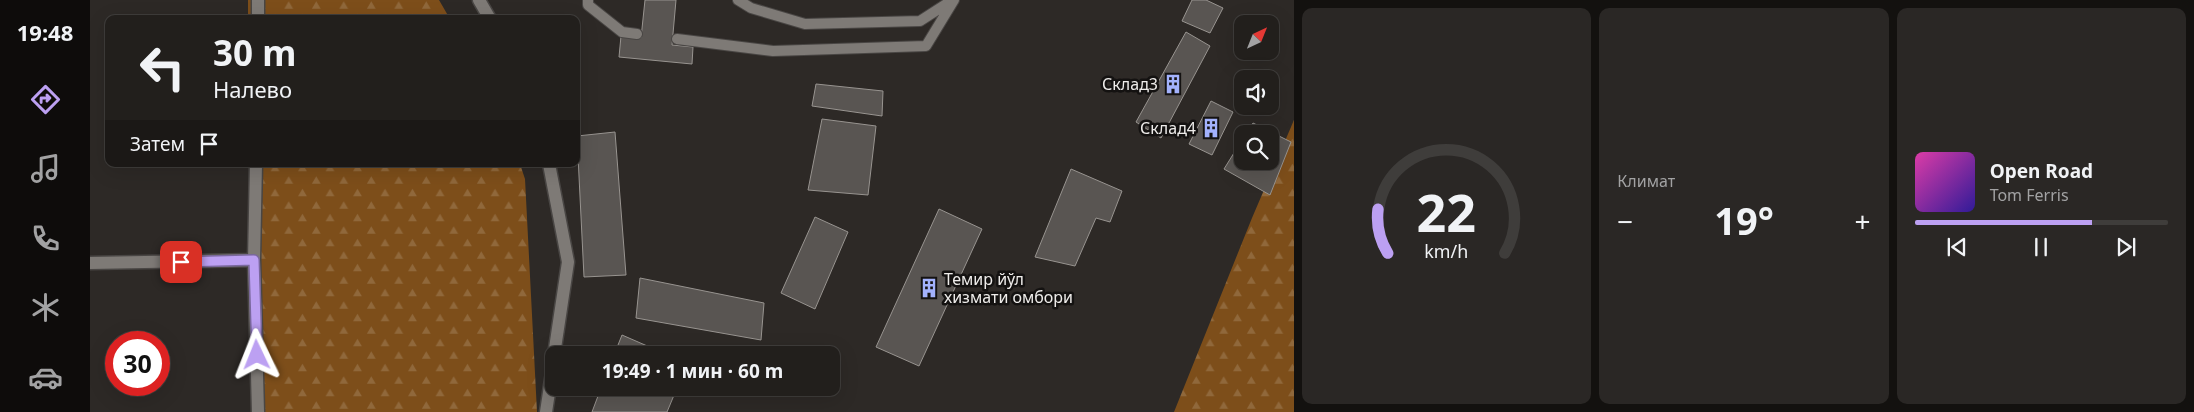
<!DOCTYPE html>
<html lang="ru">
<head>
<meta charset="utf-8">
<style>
  :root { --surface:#221f1c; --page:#2a2725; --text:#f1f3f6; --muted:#a2a2a3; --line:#3f3d3b; --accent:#bca0f2 }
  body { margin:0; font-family:"Noto Sans",sans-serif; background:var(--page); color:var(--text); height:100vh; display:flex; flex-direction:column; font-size:19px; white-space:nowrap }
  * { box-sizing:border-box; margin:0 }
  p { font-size:16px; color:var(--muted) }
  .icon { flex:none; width:28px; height:28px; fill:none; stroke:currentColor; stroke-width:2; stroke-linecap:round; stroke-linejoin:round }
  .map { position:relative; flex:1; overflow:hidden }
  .details { display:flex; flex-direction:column; gap:8px; padding:8px; background:#13110f; width:900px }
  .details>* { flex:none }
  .guide { position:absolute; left:15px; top:15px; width:475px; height:152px; border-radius:10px; box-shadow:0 5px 20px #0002,0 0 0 1px var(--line); background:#221f1c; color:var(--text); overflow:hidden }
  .needle { width:32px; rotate:43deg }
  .tools { position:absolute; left:1144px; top:15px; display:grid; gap:10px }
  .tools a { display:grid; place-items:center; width:45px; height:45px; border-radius:10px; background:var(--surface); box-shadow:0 5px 20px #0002,0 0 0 1px var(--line); font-size:25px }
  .speed { position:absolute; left:15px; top:331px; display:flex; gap:10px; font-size:25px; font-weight:700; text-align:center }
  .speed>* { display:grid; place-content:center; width:65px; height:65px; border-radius:50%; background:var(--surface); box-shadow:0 5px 20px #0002,0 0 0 1px var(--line); line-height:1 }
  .speed .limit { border:8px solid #d22; background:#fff; color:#111 }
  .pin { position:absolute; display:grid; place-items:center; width:42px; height:42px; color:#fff; margin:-21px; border-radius:10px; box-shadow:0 2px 8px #0006 }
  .me { position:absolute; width:55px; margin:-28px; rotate:358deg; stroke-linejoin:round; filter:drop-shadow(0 0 4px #0008) }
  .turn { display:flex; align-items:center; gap:18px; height:105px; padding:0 25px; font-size:22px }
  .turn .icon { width:65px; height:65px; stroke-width:2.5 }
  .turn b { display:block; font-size:35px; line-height:42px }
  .then { display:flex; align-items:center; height:48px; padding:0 25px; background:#0003; gap:10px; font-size:19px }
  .big { font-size:38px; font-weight:700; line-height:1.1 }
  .details .widget { flex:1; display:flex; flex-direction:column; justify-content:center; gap:8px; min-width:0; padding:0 18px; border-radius:10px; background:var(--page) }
  .details .dial { align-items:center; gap:0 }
  .dial svg { height:130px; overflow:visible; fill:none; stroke:var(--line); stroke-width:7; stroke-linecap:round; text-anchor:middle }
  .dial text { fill:var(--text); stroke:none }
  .song { display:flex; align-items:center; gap:15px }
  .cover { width:60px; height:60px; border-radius:8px; background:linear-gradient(135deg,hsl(320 70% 55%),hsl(250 70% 35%)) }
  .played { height:5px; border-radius:2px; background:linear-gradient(90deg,var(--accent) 70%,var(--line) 70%) }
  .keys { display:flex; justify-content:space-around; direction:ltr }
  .heat { display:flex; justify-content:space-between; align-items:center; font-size:28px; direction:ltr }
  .details .tiles { flex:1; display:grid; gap:8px; grid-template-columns:repeat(3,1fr) }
  .trip { position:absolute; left:455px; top:346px; width:295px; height:50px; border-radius:10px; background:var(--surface); box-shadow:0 5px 20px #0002,0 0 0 1px var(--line); font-weight:700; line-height:50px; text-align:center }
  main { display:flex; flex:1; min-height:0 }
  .tab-bar { display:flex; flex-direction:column; width:90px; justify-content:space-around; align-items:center; background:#0e0c0b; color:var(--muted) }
  .tab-bar .icon { width:35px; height:35px }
  .tab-bar .current { color:var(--accent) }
  .tab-bar b { font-size:22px; color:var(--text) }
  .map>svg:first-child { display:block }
  .forest { fill:url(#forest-firs) }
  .building { fill:#595552; stroke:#989490 }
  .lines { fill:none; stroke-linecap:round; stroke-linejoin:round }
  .lane-casing { stroke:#494644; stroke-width:12 }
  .street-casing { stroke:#494644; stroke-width:15 }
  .lane { stroke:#7e7a76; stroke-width:10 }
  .street { stroke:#7e7a76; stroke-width:12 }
  .route-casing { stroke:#7a689d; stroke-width:12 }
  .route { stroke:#bca0f2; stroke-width:9 }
  .labels { text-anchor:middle; stroke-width:5; stroke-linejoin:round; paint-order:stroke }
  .poi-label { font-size:16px; fill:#eeecea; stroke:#141211; text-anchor:end }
</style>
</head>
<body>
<main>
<nav class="tab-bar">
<b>19:48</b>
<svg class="icon current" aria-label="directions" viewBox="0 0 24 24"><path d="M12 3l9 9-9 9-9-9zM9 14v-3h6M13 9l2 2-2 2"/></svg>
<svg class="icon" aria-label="music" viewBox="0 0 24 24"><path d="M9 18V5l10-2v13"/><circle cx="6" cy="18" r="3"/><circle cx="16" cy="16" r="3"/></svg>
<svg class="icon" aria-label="phone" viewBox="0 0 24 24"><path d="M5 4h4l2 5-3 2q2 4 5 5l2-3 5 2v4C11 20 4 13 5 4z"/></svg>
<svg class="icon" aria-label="climate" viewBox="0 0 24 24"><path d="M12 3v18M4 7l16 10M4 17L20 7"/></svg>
<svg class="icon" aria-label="car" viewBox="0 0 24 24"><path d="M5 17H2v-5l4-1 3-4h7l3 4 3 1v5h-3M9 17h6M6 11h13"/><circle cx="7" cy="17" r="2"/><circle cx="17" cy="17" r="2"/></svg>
</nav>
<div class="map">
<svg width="1204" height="412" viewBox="0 0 1204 412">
  <defs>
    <pattern id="forest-firs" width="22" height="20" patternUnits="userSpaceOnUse" patternTransform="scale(1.25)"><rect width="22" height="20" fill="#7d4e1a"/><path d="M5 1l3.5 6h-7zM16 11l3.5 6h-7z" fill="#90683b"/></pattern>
  </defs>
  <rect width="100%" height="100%" fill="#2d2926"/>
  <!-- forest -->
  <path class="forest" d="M 158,0 L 349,0 L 360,19 L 158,19 Z
    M 1204,120 L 1204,412 L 1084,412 L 1162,218 Z
    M 160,164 L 430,164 L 435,179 L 447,412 L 165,412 Z"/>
  <!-- building -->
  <path class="building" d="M 555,0 L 586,0 L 582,45 L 603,47 L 602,64 L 529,57 L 531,36 L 551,38 Z
    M 1102,0 L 1116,0 L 1133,8 L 1120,33 L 1092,21 Z
    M 1096,32 L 1120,46 L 1071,138 L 1046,122 Z
    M 726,84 L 793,91 L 792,116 L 722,106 Z
    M 1121,101 L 1143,112 L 1122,155 L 1099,144 Z
    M 732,119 L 786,126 L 778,195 L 718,190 Z
    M 1163,123 L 1201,142 L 1180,195 L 1134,169 L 1152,140 L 1152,161 L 1180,161 L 1180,134 L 1156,134 Z
    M 525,132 L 536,275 L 494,277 L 487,136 Z
    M 981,169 L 1032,191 L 1020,222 L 1006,218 L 985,266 L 945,257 Z
    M 849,209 L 892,229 L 829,366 L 786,347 Z
    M 725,217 L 758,232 L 725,309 L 691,293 Z
    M 550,278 L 674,303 L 671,340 L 546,318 Z
    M 532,335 L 578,355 L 524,355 Z
    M 511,388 L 587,388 L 577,412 L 502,412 Z"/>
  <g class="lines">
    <defs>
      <path id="lane" d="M 498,0 L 498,5 L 532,32 L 547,34
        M 648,0 L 661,8 L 715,24 L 830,21 L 861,1
        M 587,39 L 683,51 L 836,46 L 864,0"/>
      <path id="street" d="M 389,0 L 400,19
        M 168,19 L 168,0
        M 166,164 L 164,260 L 168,412
        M 459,164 L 478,262 L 464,355
        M 0,263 L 164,260
        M 456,412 L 464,360"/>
    </defs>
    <!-- lane casing -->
    <use href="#lane" class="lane-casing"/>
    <!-- street casing -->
    <use href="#street" class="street-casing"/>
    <!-- lane -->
    <use href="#lane" class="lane"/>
    <!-- street -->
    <use href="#street" class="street"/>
  </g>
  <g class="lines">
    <defs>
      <path id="route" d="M 91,262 L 164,260 L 167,355"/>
    </defs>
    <!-- route casing -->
    <use href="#route" class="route-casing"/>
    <!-- route -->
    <use href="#route" class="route"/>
  </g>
  <!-- icons -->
  <defs>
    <symbol id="building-bare" viewBox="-9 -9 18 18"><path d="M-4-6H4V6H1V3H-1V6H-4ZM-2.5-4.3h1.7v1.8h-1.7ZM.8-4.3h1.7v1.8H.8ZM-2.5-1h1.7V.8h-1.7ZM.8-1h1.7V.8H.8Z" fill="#a3b2fd" stroke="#141211" stroke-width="2.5" paint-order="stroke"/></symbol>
  </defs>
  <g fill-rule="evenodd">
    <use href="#building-bare" x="1069" y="70" width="28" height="28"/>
    <use href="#building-bare" x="1107" y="114" width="28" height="28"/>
    <use href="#building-bare" x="825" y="274" width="28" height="28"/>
  </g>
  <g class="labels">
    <!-- poi labels -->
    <g class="poi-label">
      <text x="1068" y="90">Склад3</text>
      <text x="1106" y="134">Склад4</text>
      <text x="854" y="285" text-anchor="start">Темир йўл<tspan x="854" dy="18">хизмати омбори</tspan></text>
    </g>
  </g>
</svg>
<div class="tools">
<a><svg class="needle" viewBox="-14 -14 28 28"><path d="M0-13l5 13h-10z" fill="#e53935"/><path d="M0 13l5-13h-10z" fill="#a2a2a3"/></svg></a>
<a><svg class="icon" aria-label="sound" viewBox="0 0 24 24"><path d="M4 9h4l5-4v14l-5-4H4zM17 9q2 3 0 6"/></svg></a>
<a><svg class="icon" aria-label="search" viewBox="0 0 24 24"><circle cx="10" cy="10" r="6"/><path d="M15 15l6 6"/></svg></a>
</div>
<div class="speed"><div class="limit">30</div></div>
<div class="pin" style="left:91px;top:262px;background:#d93025"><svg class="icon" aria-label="arrive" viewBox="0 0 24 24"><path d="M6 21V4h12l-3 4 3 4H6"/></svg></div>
<svg class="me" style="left:167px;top:355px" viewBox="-20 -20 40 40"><path d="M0-17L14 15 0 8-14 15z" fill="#bca0f2" stroke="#fff" stroke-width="4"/></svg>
<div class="trip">19:49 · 1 мин · 60 m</div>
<div class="guide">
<div class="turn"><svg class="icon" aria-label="left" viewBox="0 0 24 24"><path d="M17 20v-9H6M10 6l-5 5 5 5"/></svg><div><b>30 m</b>Налево</div></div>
<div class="then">Затем<svg class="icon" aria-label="arrive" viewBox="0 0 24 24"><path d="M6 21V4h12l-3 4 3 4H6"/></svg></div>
</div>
</div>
<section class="details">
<div class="tiles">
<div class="widget dial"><svg viewBox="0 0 100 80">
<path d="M14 69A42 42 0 1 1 86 69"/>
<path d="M14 69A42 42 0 0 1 8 42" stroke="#bca0f2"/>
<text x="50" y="56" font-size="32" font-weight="700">22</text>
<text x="50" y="72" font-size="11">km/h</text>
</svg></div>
<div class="widget"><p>Климат</p>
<div class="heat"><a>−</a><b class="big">19°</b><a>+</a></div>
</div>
<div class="widget">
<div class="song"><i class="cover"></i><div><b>Open Road</b><p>Tom Ferris</p></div></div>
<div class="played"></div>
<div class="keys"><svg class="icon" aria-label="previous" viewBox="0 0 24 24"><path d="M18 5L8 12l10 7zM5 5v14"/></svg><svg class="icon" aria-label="pause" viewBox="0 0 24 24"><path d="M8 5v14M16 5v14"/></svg><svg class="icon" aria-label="next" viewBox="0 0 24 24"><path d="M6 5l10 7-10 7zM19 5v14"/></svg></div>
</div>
</div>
</section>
</main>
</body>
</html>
